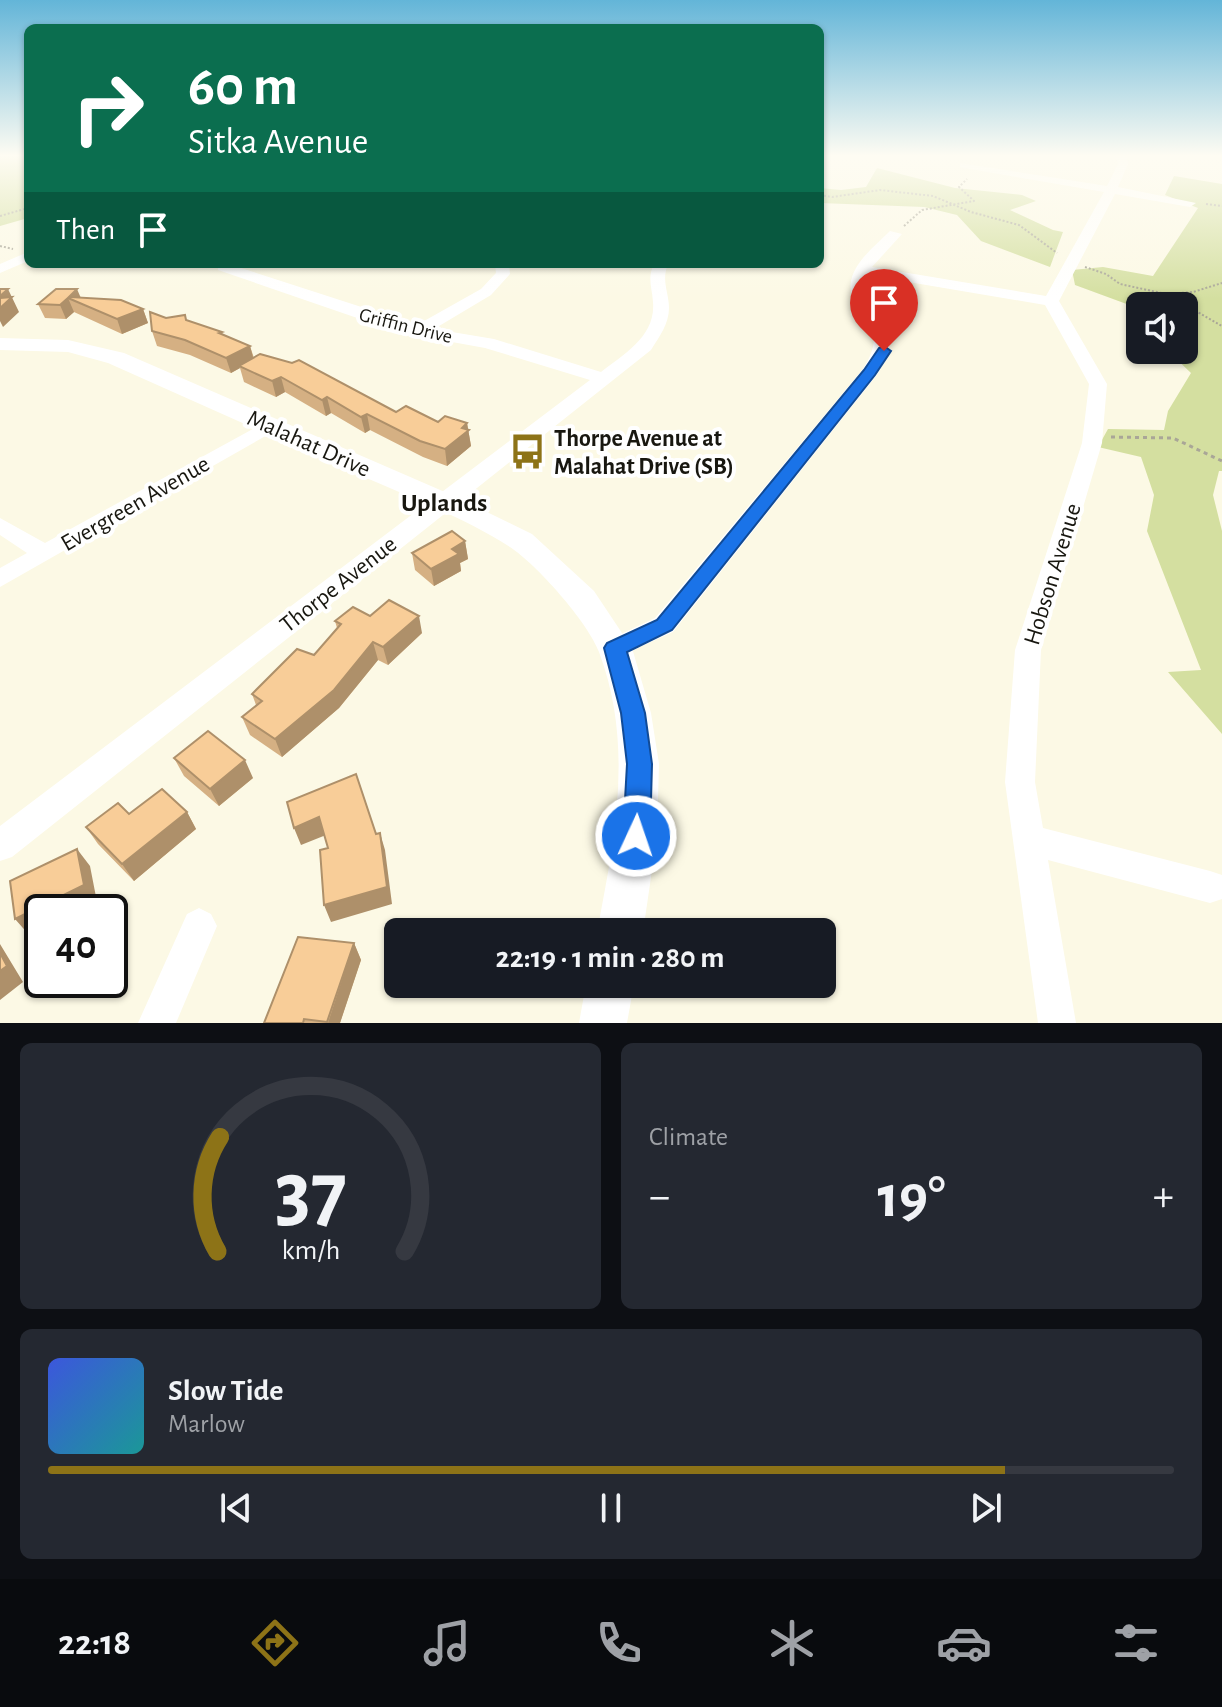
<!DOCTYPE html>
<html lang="en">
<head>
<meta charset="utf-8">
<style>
  :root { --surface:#171b24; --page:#242831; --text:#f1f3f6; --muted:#9ea1a6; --line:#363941; --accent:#8d7317 }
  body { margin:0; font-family:"Alegreya Sans",sans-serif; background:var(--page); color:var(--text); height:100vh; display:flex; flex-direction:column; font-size:30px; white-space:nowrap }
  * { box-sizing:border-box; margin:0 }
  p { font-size:26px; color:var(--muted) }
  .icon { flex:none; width:44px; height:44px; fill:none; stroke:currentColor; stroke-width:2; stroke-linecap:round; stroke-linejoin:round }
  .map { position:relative; height:1023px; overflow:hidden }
  .side { display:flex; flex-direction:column; gap:20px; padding:20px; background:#0d0f14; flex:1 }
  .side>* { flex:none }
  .hud { position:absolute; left:24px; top:24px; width:800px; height:244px; border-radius:12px; box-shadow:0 2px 6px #0004; background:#0b6e4f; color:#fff; overflow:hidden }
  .controls { position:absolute; left:1126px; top:292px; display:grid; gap:16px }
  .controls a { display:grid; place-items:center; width:72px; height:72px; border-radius:12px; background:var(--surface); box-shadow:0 2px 6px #0004; font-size:40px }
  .speed { position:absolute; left:24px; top:894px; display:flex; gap:16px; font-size:40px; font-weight:700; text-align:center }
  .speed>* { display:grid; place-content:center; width:104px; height:104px; border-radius:50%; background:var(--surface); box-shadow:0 2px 6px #0004; line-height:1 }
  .speed .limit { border:4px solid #111; border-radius:12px; background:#fff; color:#111 }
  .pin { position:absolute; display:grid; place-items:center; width:68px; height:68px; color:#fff; margin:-82px -34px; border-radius:50% 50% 50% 0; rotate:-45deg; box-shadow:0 0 8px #0007 }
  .pin .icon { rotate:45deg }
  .me { position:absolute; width:88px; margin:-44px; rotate:3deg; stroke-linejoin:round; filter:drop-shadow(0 0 6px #0008) }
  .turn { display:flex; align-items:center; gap:28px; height:168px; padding:0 32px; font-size:36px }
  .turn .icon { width:104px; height:104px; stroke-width:2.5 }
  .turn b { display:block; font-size:56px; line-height:68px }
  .then { display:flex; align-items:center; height:76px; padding:0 32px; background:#0003; gap:16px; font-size:30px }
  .big { font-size:60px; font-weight:700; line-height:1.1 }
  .side .tile { flex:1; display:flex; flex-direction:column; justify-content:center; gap:12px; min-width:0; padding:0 28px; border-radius:12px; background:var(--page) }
  .side .dial { align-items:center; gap:0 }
  .dial svg { height:208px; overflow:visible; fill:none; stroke:var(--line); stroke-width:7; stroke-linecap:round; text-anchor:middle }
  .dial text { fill:var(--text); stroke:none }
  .song { display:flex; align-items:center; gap:24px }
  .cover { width:96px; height:96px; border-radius:12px; background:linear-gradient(135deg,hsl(230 70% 55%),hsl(180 70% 35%)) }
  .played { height:8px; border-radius:4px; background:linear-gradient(90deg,var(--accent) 85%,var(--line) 85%) }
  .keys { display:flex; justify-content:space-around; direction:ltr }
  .heat { display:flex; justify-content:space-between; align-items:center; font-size:44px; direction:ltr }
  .side .tiles { flex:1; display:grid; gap:20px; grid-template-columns:1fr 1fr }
  .tile:last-child { grid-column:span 2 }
  .trip { position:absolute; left:384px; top:918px; width:452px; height:80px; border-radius:12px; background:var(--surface); box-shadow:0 2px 6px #0004; font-weight:700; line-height:80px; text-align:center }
  .tabs { display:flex; height:128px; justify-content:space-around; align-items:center; background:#090b0e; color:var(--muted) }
  .tabs .icon { width:56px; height:56px }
  .tabs .current { color:var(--accent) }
  .tabs b { font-size:36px; color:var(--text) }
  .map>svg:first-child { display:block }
  .green { fill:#d4dfa0 }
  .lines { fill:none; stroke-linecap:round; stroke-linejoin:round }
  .path-far1 { stroke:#a9a697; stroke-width:2; stroke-dasharray:2 2; stroke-linecap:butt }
  .path { stroke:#a9a697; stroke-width:3; stroke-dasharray:4 4; stroke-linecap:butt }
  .minor { fill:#fff; fill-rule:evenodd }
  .tertiary { fill:#fff; fill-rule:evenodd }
  .wall { fill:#d5b083 }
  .shaded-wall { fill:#ae906a }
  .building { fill:#f8cd98; stroke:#ae906a; stroke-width:2 }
  .route { fill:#1a73e8; stroke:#114b97; stroke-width:2 }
  .labels { text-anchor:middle; stroke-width:8; stroke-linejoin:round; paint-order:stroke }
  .far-street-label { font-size:20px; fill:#181710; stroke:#fff }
  .poi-label { font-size:24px; font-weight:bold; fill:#181710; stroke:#fff; text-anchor:start }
  .street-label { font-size:24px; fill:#181710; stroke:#fff }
  .neighbourhood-label { font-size:26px; font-weight:bold; fill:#181710; stroke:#fff }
</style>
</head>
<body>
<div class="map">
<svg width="1222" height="1023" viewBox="0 0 1222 1023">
  <rect width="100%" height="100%" fill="#fcf9e5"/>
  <!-- green -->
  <path class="green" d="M 0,155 L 28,155 L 28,218 L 0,226 Z
    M 877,168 L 955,188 L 1022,195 L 1036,201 L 1010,210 L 1053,230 L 1063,232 L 1050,267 L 981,241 L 957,215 L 924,207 L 820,203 L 820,188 L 841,190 L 866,187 Z
    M 1174,176 L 1222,184 L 1222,471 L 1219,471 L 1213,495 L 1222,531 L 1222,734 L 1168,672 L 1201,670 L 1147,531 L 1154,495 L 1141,457 L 1098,447 L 1108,429 L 1164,430 L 1168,411 L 1191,373 L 1167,350 L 1184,350 L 1184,306 L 1140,306 L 1140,325 L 1128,313 L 1132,306 L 1075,285 L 1072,270 L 1103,267 L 1153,276 L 1198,208 L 1165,195 Z"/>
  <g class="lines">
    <!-- path-far1 -->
    <path class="path-far1" d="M 820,195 L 832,197 L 880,190 L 933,196 L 971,212 L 1019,225 L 1057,253
      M 1206,204 L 1222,206
      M 0,216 L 28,208
      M 904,226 L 922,210 L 974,201 L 959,187 L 967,179
      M 0,246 L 13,249
      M 1085,267 L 1106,274 L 1120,284 L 1166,294 L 1222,326
      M 1166,294 L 1193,292 L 1222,283"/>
    <!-- path -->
    <path class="path" d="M 1111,437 L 1173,438 L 1222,461"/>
    <!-- minor -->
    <path class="minor" d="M 1115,155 L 1126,155 L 1128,164 L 1118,187 L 1196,203 L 1190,207 L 1115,194 L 1059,301 L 1107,384 L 1102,443 L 1041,650 L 1035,782 L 1043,828 L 1210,871 L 1222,875 L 1222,899 L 1210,903 L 1048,860 L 1076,1023 L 1038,1023 L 1005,782 L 1015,650 L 1082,443 L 1089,384 L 1045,305 L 867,275 C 856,316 915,317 876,376 L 673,632 L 615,658 L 606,655 L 602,648 L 606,641 L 655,618 L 863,369 C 895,318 845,315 851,281 C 855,261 876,245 890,231 L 902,234 L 872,267 L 1046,296 L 1104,192 L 964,168 L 960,167 L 960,163 L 1107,186 L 1118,164 Z
      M 1215,155 L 1222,155 L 1222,159 Z
      M 28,252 L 28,261 L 0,273 L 0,264 Z
      M 218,264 L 242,264 L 238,267 L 417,325 L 481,289 L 496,273 L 495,264 L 509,264 L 510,274 L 491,295 L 434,329 L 494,339 L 601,372 C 624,354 656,336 653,302 C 652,287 647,278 654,264 L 668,264 C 661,281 669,292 669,308 C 669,324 659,337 651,350 L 12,857 L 0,861 L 0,826 L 590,380 L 485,348 L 419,336 L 363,320 L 218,270 Z
      M 269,420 L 279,426 L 276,430 L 0,587 L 0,568 L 27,553 L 0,535 L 0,518 L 45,543 Z
      M 199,908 L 211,914 L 217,926 L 176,1023 L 138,1023 L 187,914 Z"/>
    <!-- tertiary -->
    <path class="tertiary" d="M 0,338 L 68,340 L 124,353 L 454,496 L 532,534 L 594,591 L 632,648 L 651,713 L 659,764 L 657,836 L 643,932 L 597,932 C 615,838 634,745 599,652 C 588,622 536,564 510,547 C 463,517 408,496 357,474 C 274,437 191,400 108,363 L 68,352 L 0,350 Z
      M 586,984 L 634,984 L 627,1023 L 579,1023 Z"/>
  </g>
  <!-- wall -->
  <path class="wall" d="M 56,289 L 81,297 L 143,309 L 148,323 L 122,334 L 74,312 L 66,319 L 45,318 L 38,304 Z
    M 185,315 L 187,321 L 222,332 L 223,335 L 250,346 L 254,358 L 396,412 L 438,422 L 467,423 L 471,446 L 447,466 L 423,457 L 370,430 L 365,433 L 331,413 L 326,416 L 285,392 L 276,397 L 244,382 L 240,368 L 231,373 L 190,355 L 157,346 L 152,331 L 166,318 Z
    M 465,541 L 468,559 L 460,563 L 461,571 L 434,586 L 415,570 L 412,553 Z
    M 370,616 L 422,633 L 388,665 L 378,660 L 339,708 L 282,757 L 250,735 L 242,717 L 256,705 L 252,694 L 314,655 L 337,628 L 335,621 Z
    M 174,758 L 253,778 L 219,806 L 184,776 Z
    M 187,812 L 196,829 L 134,881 L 98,844 L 86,827 L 129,814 Z
    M 354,943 L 361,960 L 340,1023 L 264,1023 Z"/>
  <!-- shaded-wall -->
  <path class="shaded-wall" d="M 8,289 L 19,312 L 3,327 L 0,321 L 0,296 Z
    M 77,289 L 83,303 L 69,297 Z
    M 68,298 L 74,312 L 66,319 L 60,305 Z
    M 143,309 L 148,323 L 122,334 L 117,319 Z
    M 250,346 L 254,361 L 239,366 L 240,368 L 231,373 L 226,358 Z
    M 281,377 L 285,392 L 276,397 L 272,381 Z
    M 327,397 L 331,413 L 326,416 L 322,400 Z
    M 367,414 L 370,430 L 365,433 L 361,417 Z
    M 467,423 L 471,446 L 447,466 L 445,449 L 462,428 Z
    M 465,541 L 468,559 L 460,563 L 461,571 L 434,586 L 431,569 L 452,549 Z
    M 419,616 L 422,633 L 388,665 L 383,647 Z
    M 373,642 L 378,660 L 339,708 L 282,757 L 275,739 Z
    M 245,760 L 253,778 L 219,806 L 210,789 Z
    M 187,812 L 196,829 L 134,881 L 122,864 Z
    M 319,817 L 326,835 L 301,845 L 294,828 Z
    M 380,833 L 385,850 L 392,904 L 331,922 L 324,905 Z
    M 77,849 L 90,866 L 97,902 L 77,912 L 42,912 L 42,930 L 30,936 L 15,919 Z
    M 354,943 L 361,960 L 340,1023 L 328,1023 Z
    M 0,944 L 23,982 L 0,1000 Z"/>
  <!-- building -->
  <path class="building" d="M 0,289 L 8,289 L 0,296 Z
    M 56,289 L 77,289 L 69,297 L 121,300 L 143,309 L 117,319 L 68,298 L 60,305 L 38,304 Z
    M 12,297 L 0,308 L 0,298 Z
    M 150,312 L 166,318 L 185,315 L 186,320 L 222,332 L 219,333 L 250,346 L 226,358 L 185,340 L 152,331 Z
    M 260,354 L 292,363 L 299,360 L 396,412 L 406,406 L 438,422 L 445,416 L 467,423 L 462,428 L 469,430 L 445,449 L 420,441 L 367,414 L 361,417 L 327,397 L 322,400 L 281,377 L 272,381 L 239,366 Z
    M 452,531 L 465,541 L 452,549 L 459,554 L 431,569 L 412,553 Z
    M 389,600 L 419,616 L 383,647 L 373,642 L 334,690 L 275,739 L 242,717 L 262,701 L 252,694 L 297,649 L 314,655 L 341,624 L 335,621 L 353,607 L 370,616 Z
    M 208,731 L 245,760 L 210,789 L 174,758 Z
    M 356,774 L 376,834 L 380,833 L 387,887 L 324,905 L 320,850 L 328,848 L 319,817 L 294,828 L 287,802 Z
    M 162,789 L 187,812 L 122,864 L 86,827 L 118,803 L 129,814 Z
    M 77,849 L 84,885 L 15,919 L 10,881 Z
    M 298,937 L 354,943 L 327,1022 L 304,1019 L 303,1023 L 264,1023 Z
    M 0,953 L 7,966 L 0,971 Z"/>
  <!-- sky -->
  <linearGradient id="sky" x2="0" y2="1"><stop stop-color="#63b5d8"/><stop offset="0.52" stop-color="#fefcf3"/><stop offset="1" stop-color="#fefcf3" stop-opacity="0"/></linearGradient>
  <rect width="1222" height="299" fill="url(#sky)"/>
  <!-- route -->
  <path class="route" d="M 884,346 L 891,351 L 875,375 L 672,630 L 627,652 L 645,713 L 652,764 L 650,836 L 646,845 L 636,849 L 627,845 L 623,836 L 627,764 L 621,713 L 604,648 L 607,643 L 657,620 L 864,370 L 879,348 Z"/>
  <!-- icons -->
  <defs>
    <symbol id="bus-bare" viewBox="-9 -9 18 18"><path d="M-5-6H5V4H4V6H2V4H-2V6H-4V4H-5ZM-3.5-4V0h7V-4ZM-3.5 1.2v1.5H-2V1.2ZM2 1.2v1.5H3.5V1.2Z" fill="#8d7317" stroke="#fff" stroke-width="2.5" paint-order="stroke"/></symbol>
  </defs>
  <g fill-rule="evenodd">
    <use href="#bus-bare" x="502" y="426" width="51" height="51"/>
  </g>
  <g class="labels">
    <!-- far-street labels -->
    <g class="far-street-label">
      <text transform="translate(406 325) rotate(14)" y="7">Griffin Drive</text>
    </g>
    <!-- poi labels -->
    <g class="poi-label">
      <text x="554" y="446">Thorpe Avenue at<tspan x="554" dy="28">Malahat Drive (SB)</tspan></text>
    </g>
    <!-- street labels -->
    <g class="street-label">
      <text transform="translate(309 443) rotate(24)" y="8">Malahat Drive</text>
      <text transform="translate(135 503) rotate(-30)" y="8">Evergreen Avenue</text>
      <text transform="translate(1052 574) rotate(-73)" y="8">Hobson Avenue</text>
      <text transform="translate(338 584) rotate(-38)" y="8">Thorpe Avenue</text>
    </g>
    <!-- neighbourhood labels -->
    <g class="neighbourhood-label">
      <text x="444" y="511">Uplands</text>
    </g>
  </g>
</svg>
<div class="controls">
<a><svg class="icon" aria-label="sound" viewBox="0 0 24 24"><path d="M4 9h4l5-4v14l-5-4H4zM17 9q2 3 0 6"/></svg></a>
</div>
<div class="speed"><div class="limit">40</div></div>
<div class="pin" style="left:884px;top:351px;background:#d93025"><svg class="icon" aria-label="arrive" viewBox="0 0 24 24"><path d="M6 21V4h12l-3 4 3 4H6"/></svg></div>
<svg class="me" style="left:636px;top:836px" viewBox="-20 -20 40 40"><circle r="17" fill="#1a73e8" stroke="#fff" stroke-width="3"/><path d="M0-11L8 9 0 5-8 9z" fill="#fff"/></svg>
<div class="trip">22:19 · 1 min · 280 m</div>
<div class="hud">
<div class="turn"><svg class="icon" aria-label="right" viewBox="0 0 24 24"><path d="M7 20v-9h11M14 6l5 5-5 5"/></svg><div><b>60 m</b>Sitka Avenue</div></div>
<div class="then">Then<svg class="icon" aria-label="arrive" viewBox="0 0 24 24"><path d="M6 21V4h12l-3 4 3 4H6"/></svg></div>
</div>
</div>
<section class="side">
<div class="tiles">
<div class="tile dial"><svg viewBox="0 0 100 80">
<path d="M14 69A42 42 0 1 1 86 69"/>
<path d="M14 69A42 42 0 0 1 15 25" stroke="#8d7317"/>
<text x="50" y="56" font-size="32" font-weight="700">37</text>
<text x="50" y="72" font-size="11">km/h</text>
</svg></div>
<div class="tile"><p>Climate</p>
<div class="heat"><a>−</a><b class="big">19°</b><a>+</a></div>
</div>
<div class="tile">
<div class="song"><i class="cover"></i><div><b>Slow Tide</b><p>Marlow</p></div></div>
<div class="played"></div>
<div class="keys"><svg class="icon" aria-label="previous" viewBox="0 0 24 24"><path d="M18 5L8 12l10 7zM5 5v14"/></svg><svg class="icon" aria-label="pause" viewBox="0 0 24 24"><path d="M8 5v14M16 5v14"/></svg><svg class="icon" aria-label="next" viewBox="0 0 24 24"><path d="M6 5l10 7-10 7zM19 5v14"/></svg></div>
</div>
</div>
</section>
<nav class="tabs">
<b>22:18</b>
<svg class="icon current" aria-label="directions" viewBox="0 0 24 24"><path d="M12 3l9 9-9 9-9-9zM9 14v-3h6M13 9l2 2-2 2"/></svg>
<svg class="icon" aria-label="music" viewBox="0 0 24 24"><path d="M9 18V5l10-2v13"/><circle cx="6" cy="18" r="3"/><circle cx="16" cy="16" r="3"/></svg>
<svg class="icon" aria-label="phone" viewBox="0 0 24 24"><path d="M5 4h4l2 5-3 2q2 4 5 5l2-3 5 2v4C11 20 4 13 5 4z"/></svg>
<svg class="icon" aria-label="climate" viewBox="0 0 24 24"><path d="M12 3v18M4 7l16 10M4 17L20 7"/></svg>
<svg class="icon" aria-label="car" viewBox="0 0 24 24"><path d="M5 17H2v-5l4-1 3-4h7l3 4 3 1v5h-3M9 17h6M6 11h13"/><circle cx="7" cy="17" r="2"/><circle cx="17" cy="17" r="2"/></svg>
<svg class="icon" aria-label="filters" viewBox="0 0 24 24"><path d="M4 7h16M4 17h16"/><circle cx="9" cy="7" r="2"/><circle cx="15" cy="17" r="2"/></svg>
</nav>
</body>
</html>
